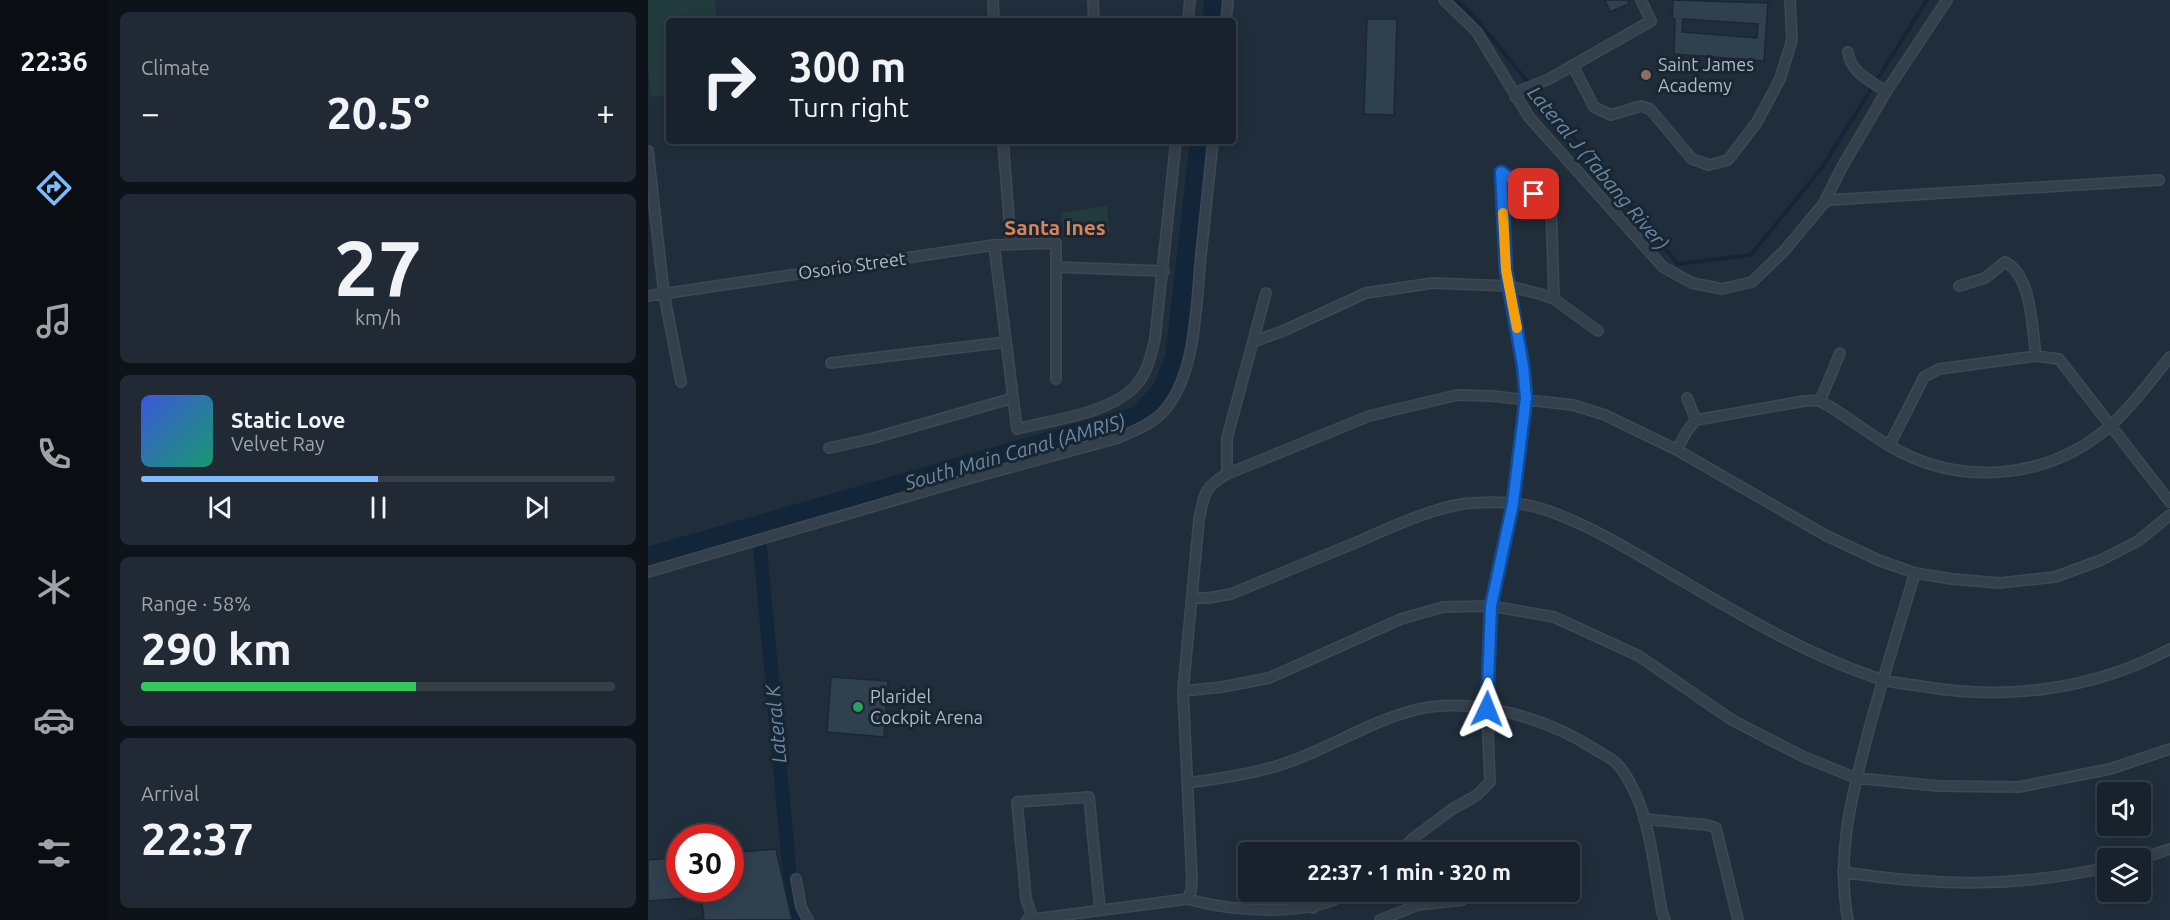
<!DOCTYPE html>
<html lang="en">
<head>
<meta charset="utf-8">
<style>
  :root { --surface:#18222c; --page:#212a34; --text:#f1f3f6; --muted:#9fa4a9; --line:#363f48; --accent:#7ebbfd }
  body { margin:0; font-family:Ubuntu,sans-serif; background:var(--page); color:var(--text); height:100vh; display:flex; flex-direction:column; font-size:22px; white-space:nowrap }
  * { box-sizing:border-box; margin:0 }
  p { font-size:20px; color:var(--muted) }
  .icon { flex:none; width:33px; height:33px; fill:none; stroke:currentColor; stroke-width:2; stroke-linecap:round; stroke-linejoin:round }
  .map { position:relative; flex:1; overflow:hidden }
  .drawer { display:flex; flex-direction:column; gap:12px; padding:12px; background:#0d1318; width:540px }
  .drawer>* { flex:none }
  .banner { position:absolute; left:18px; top:18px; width:570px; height:126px; border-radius:6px; box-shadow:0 3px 15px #0003,0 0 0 2px var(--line); background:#18222c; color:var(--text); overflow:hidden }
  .fabs { position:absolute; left:1449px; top:782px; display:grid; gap:12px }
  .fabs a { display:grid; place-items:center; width:54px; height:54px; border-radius:6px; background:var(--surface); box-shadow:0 3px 15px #0003,0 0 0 2px var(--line); font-size:30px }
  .speed { position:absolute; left:18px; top:824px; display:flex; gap:12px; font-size:30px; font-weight:700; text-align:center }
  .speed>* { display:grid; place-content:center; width:78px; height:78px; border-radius:50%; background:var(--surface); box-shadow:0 3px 15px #0003,0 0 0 2px var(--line); line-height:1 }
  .speed .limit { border:9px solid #d22; background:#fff; color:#111 }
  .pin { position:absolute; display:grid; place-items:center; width:51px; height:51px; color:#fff; margin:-26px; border-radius:12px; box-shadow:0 3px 9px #0006 }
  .me { position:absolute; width:66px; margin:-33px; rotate:2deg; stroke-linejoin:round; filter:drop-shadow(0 0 4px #0008) }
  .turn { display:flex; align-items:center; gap:21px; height:126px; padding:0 24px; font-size:27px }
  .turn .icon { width:78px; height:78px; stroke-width:2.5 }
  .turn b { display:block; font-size:42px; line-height:51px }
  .big { font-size:45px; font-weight:700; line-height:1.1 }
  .drawer .widget { flex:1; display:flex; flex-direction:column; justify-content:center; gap:9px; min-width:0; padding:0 21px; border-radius:9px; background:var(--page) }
  .drawer .dial { align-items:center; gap:0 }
  .dial b { font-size:78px; line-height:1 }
  .song { display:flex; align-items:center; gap:18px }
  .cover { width:72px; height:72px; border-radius:9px; background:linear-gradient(135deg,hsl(230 70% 55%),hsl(160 70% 35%)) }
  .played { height:6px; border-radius:3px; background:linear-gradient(90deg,var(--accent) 50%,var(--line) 50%) }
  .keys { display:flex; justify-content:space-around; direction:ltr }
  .heat { display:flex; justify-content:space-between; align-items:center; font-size:33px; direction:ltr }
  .charge { height:9px; border-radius:4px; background:linear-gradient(90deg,#34c759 58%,var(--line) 0) }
  .trip { position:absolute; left:590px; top:842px; width:342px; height:60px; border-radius:6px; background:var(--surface); box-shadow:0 3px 15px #0003,0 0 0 2px var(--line); font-weight:700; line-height:60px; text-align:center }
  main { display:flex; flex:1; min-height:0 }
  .dock { display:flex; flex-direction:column; width:108px; justify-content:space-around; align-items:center; background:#0a0e12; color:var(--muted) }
  .dock .icon { width:42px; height:42px }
  .dock .selected { color:var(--accent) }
  .dock b { font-size:27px; color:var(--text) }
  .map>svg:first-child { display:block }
  .green { fill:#223b3c }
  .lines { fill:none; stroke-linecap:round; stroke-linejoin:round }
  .stream { stroke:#132639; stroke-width:4 }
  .canal { stroke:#132639; stroke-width:14 }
  .river { stroke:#132639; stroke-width:22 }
  .building { fill:#2f404f; stroke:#1b2732; stroke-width:1.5; fill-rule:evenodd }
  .street-casing { stroke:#3d4954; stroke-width:12 }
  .street { stroke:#34404b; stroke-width:9 }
  .route-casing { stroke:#114b97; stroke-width:15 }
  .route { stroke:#1a73e8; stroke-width:10 }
  .slow { stroke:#f59e0b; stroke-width:10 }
  .education-dot { fill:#8d6e63; stroke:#192530; stroke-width:2 }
  .leisure-dot { fill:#2e9e5b; stroke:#192530; stroke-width:2 }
  .labels { text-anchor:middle; stroke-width:6; stroke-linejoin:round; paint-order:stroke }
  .poi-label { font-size:18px; fill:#afbbc7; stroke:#192530; text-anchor:start }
  .street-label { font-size:18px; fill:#afbbc7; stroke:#192530 }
  .water-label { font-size:20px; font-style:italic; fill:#6689a8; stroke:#192530 }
  .quarter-label { font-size:21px; font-weight:bold; fill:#d98358; stroke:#192530 }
</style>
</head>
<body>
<main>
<nav class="dock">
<b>22:36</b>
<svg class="icon selected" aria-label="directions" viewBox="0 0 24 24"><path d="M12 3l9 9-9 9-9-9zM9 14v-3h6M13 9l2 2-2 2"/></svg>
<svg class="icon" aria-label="music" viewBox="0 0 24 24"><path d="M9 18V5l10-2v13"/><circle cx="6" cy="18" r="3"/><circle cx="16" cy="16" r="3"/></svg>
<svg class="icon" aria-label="phone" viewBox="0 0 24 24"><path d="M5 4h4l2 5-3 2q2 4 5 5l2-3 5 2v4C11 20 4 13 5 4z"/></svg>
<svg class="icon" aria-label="climate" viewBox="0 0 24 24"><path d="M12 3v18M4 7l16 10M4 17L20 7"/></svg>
<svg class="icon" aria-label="car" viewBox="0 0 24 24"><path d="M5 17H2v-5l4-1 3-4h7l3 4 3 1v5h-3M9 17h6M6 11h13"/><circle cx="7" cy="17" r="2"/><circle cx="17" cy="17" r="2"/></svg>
<svg class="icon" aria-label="filters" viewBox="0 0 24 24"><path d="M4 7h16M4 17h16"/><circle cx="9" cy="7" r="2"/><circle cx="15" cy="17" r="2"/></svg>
</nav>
<section class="drawer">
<div class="widget"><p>Climate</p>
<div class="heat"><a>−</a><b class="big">20.5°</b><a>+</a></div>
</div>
<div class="widget dial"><b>27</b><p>km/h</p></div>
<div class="widget">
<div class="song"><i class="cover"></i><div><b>Static Love</b><p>Velvet Ray</p></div></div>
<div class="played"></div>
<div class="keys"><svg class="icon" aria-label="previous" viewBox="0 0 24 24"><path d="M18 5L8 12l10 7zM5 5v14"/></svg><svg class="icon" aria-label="pause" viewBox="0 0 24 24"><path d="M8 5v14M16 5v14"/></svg><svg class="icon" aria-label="next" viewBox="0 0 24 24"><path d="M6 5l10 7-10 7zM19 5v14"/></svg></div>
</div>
<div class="widget"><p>Range · 58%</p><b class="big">290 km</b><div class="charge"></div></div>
<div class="widget"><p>Arrival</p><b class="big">22:37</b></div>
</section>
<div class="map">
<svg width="1522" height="920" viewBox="0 0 1522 920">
  <rect width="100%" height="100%" fill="#202e3b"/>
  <!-- green -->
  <path class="green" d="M 0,0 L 67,0 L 69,21 L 21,21 L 21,95 L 3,97 L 0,67 Z
    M 459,206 L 462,232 L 417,239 L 413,213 Z"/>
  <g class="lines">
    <!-- stream -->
    <path class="stream" d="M 809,0 L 828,19 L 1030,264 L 1103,255 L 1175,166 L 1279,0"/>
    <!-- canal -->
    <path class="canal" d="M 110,526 L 144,898 L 151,920"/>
    <!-- river -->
    <path class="river" d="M 565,21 L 567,0
      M 0,558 L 490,417 L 514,392 L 528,358 L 553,141"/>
  </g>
  <!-- building -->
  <path class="building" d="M 957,0 L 980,0 L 981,4 L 962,12 Z
    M 1025,0 L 1120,3 L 1116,61 L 1026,54 L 1027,19 L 1024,18 ZM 1035,19 L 1110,24 L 1109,38 L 1034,32 Z
    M 719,19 L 749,19 L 746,115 L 716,114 Z
    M 183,677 L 240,681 L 236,737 L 179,732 Z
    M 128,849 L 144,920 L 36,920 L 56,918 L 53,897 L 0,901 L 0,860 L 32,857 L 32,888 L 82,888 L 82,853 Z"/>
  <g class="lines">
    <defs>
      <path id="street" d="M 345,0 L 346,21
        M 445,0 L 446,21
        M 796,0 L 829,32 L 881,117 L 1015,267 L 1044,283 L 1074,289 L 1104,282 L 1137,250 L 1176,203 L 1194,167 L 1238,92 L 1299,0
        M 540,21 L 542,0
        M 578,21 L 580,0
        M 1200,52 C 1203,74 1223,80 1238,92
        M 925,66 L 946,107 L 963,115 L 993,106 L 1002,109 L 1044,159 L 1061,165 L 1080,160 L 1109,122 L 1132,79 L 1144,40 L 1142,0
        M 867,97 L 874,90 L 901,79 L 1003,21 L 993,0
        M 355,141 L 363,244
        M 0,151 L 16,294 L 33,382
        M 853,172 L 903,205 L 906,299
        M 1176,203 L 1181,200 L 1511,180
        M 346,245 L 369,429 C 407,419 464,414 490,383 C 500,370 503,355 507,339 L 528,141
        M 408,267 L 516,271
        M 1311,286 L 1337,278 L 1357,262 C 1384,275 1384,329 1388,356
        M 0,296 L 346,245 L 408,243 L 408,379
        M 607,341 L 635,331 L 718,293 L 785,283 L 860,286 L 892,294 L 906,299 L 950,331
        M 183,363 L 358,342
        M 1039,398 L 1048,420
        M 1172,401 L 1192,353
        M 1241,446 L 1276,377 L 1291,369 L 1388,356 L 1411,359 L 1522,502
        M 181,448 L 222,439 L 365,398
        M 1029,450 L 1039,431 L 1048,420 L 1156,401 C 1160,401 1166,400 1170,401 C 1179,402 1227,438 1240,445 C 1310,487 1399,481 1462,426 C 1484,407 1503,380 1522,357
        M 579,474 L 579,438 L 618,293
        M 0,572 L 316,480 L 470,438 C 485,431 502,425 514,413 C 549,377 548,302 553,255 C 557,217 561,179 565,141
        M 544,598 L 560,598 L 583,594 C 627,576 670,558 714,540 C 742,527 778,511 809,505 C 825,502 847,502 864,503 C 908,505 977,547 1016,570 C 1085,610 1155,654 1232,679 C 1245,683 1259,684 1272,686 C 1358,701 1445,690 1522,649
        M 535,691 L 574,687 L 621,678 L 753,619 L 795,607 L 843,606 L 906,617 L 991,656 L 1084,720 L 1156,757 L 1208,778 L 1290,786 L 1371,787 L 1462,769 L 1522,749
        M 539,783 C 573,778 607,774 641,762 C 683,747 723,721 767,710 C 826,696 899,718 948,750 C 956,755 966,759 971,766 C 975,771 980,778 983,785 C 1002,817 1007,875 1014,912 L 1017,920
        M 996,819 L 1059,825 L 1068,828 L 1090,920
        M 750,852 L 768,836 L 803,810 L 829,795 L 842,782 L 839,709 L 843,606 L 865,503 L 878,398 L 875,366 L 859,270 L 853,172
        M 1492,859 L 1522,849
        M 1195,872 C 1287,886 1369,888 1460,867
        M 148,879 L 153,907 L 160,920
        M 662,891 L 665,908
        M 539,899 C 583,911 663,919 702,891
        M 379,920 L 539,899 L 543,891 L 544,880 L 535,691 L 551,520 C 556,494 556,487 579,474 L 721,416 L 809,395 L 844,396 L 925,405 L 957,415 L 1029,450 L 1177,535 L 1230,560 L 1267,573 L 1304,579 L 1351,583 L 1407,577 L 1453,560 L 1490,541 L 1522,515
        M 385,920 L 378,898 L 369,802 L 441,797 L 452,909
        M 732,920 L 770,905 L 814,900
        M 1200,920 C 1187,853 1206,786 1223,722 C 1237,672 1252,623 1267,573"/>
    </defs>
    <!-- street casing -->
    <use href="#street" class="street-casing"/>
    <!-- street -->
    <use href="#street" class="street"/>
  </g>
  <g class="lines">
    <defs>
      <path id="route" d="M 839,709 L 843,606 L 865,503 L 878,398 L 875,366 L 858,270 L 853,172 L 886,194"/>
    </defs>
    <!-- route casing -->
    <use href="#route" class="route-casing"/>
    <!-- route -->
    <use href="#route" class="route"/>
    <!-- slow -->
    <path class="slow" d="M 855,213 L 858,270 L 869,328"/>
  </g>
  <!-- markers -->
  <circle class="education-dot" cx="998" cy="75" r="6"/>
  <circle class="leisure-dot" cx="210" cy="707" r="6"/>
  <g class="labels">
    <!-- poi labels -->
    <g class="poi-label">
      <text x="1010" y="71">Saint James<tspan x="1010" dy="21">Academy</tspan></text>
      <text x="222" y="703">Plaridel<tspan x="222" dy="21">Cockpit Arena</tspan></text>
    </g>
    <!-- street labels -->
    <g class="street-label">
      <text transform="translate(204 266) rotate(-8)" y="6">Osorio Street</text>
    </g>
    <!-- water labels -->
    <g class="water-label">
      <text transform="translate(950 168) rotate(50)" y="7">Lateral J (Tabang River)</text>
      <text transform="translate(367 452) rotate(-16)" y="7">South Main Canal (AMRIS)</text>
      <text transform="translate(128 724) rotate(-95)" y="7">Lateral K</text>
    </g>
    <!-- quarter labels -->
    <g class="quarter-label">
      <text x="407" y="235">Santa Ines</text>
    </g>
  </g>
</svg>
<div class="fabs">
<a><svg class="icon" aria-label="sound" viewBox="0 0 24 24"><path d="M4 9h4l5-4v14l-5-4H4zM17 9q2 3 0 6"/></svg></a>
<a><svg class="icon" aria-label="layers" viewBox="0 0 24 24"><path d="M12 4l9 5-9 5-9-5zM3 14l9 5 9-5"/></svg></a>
</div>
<div class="speed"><div class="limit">30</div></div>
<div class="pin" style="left:886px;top:194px;background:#d93025"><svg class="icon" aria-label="arrive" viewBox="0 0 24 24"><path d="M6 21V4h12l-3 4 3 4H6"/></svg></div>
<svg class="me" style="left:839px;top:709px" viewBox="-20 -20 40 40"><path d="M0-17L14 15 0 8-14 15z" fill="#1a73e8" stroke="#fff" stroke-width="4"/></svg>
<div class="trip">22:37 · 1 min · 320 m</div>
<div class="banner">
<div class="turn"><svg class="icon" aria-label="right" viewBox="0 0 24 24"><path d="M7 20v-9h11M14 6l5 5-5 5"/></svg><div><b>300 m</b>Turn right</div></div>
</div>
</div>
</main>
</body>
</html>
